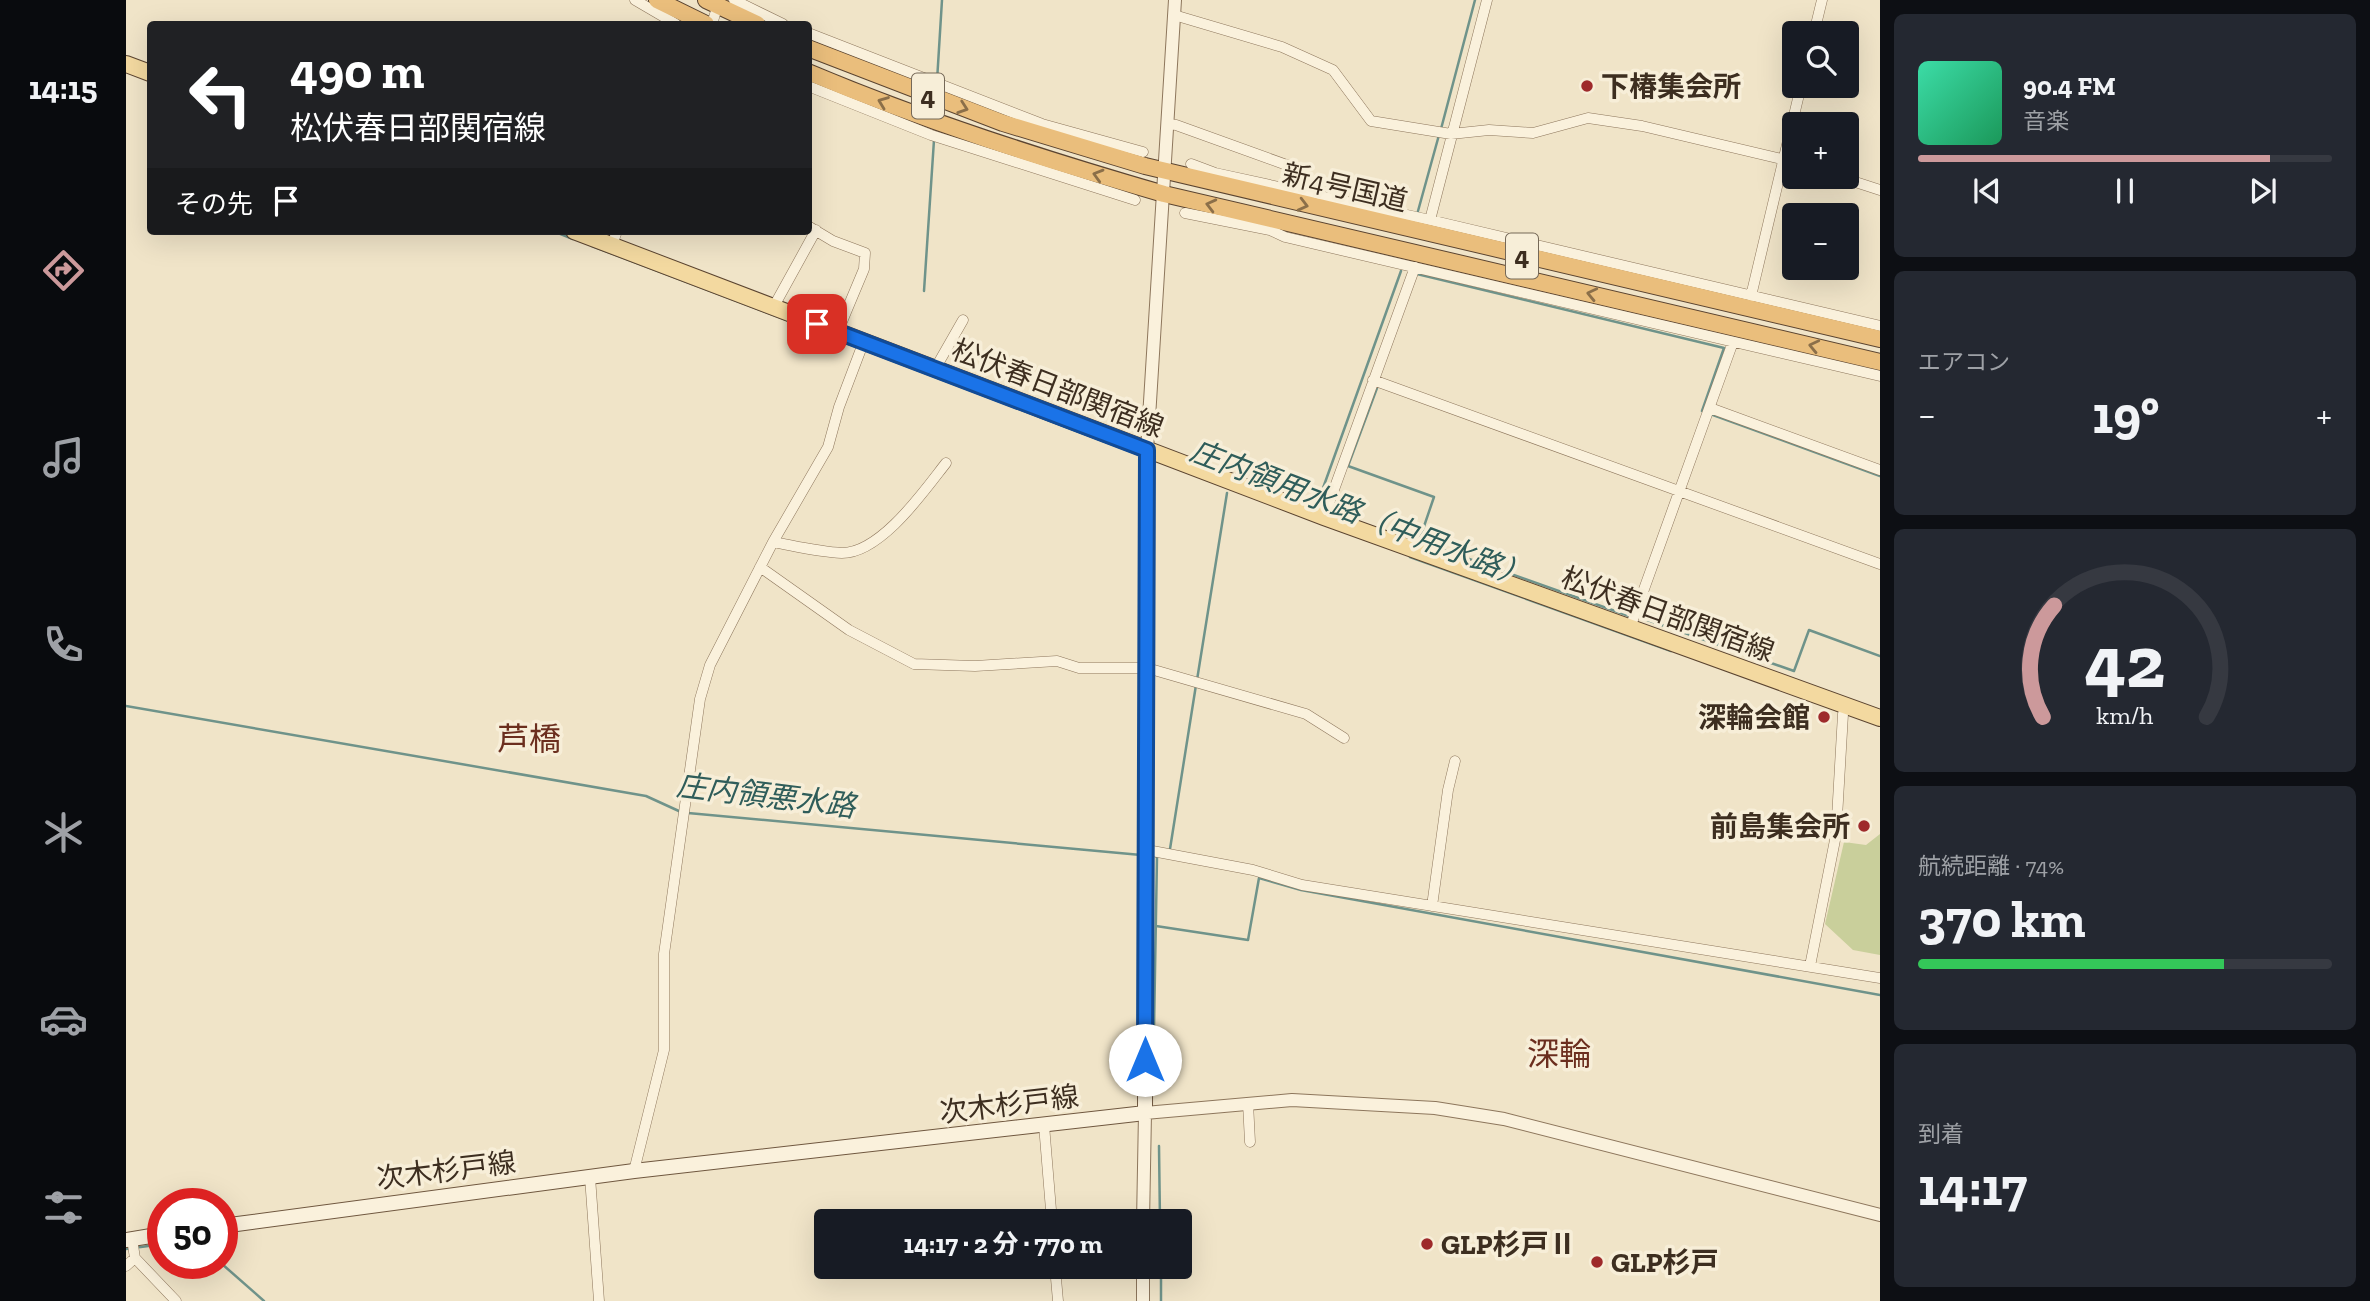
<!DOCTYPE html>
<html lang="ja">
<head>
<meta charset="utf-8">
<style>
  :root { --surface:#171b24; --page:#242831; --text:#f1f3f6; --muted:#9ea1a6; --line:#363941; --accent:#cc999b }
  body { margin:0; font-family:"Zilla Slab","Noto Sans JP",serif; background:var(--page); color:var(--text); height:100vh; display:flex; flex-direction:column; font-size:26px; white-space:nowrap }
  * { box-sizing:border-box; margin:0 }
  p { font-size:23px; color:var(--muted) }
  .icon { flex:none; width:38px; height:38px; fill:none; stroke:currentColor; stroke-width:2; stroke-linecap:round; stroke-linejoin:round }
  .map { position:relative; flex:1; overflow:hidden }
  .drawer { display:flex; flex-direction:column; gap:14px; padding:14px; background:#0d0f14; width:490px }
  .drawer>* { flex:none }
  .guide { position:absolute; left:21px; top:21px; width:665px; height:214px; border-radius:7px; box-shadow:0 7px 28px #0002; background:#202124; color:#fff; overflow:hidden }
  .buttons { position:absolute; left:1656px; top:21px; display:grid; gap:14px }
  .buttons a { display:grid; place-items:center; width:77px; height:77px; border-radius:7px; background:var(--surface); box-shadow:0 7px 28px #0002; font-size:35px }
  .speed { position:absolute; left:21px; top:1188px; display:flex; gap:14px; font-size:35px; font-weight:700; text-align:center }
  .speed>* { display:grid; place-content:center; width:91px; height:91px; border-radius:50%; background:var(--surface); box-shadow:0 7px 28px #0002; line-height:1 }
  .speed .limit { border:10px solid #d22; background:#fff; color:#111 }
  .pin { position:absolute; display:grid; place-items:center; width:60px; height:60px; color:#fff; margin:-30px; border-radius:14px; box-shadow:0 4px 10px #0006 }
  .me { position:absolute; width:77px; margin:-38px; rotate:0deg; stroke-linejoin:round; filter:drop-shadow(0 0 5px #0008) }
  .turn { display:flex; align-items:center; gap:24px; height:147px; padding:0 28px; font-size:32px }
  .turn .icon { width:91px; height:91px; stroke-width:2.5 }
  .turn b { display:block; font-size:49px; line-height:60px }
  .then { display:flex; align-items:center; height:66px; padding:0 28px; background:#0003; gap:14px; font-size:26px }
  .big { font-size:52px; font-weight:700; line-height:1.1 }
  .drawer .card { flex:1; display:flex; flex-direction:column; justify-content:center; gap:10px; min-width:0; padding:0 24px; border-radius:10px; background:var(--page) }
  .drawer .dial { align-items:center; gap:0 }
  .dial svg { height:182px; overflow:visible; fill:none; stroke:var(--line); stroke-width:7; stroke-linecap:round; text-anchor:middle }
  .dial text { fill:var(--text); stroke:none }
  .song { display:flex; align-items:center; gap:21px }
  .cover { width:84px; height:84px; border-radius:10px; background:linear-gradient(135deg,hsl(160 70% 55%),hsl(150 70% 35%)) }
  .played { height:7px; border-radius:4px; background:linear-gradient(90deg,var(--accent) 85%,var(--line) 85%) }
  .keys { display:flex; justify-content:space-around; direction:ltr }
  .heat { display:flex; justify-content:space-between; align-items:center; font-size:38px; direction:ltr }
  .charge { height:10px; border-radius:5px; background:linear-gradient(90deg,#34c759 74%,var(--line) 0) }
  .trip { position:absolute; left:688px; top:1209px; width:378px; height:70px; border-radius:7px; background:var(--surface); box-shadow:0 7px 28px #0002; font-weight:700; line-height:70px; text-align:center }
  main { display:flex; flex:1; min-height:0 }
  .tabs { display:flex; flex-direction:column; width:126px; justify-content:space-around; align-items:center; background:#090b0e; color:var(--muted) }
  .tabs .icon { width:49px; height:49px }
  .tabs .on { color:var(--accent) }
  .tabs b { font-size:32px; color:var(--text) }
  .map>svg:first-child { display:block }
  .green { fill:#c9cf9b }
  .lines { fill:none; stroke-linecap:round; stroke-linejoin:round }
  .stream { stroke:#6f938a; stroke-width:2.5 }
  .minor-casing { stroke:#8d765c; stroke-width:11 }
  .tertiary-casing { stroke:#8d765c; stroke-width:14 }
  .secondary-casing { stroke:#6f573f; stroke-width:16 }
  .primary-casing { stroke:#5b4430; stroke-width:18 }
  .trunk-casing { stroke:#5b4430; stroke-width:18 }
  .minor { stroke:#faf1dc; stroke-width:10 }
  .tertiary { stroke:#faf1dc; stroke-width:12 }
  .secondary { stroke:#faf1dc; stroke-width:14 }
  .primary { stroke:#f3d9a0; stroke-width:16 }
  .trunk { stroke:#eabe7c; stroke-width:16 }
  .oneway { stroke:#8b6f49 }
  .route-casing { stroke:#114b97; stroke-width:18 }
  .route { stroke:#1a73e8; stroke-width:12 }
  .poi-dot { fill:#9e2a2b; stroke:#f7eed8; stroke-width:2.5 }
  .labels { text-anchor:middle; stroke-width:7; stroke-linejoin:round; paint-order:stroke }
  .shield { fill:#f7eed8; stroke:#756857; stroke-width:2 }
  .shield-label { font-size:26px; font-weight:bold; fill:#3d2e20 }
  .poi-label { font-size:28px; font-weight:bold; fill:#3d2e20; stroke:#f7eed8; text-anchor:start }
  .street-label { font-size:28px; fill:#3d2e20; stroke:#f7eed8 }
  .water-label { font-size:30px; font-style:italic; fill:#2f5d5a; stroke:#f7eed8 }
  .quarter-label { font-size:32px; fill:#6b2e1e; stroke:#f7eed8 }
</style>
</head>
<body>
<main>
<nav class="tabs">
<b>14:15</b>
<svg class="icon on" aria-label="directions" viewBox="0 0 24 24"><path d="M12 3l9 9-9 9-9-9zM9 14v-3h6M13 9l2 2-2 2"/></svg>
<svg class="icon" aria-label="music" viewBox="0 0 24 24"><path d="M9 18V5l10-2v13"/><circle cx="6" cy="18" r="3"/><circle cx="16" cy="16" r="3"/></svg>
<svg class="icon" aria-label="phone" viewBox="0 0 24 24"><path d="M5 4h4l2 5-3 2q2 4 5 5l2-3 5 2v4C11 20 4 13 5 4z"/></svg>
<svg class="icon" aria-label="climate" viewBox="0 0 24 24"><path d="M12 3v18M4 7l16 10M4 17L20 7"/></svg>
<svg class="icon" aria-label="car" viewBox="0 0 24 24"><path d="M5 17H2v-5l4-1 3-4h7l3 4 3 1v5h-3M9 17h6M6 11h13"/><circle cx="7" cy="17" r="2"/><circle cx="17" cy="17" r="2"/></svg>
<svg class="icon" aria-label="filters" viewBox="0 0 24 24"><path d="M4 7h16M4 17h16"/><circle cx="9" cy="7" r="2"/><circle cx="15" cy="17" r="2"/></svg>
</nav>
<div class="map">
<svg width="1754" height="1301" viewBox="0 0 1754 1301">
  <rect width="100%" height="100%" fill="#f0e4c8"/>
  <!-- green -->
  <path class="green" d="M 1754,834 L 1754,955 L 1727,950 L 1699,924 L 1718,842 L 1740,845 Z"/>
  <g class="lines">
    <!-- stream -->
    <path class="stream" d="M 811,81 L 816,0
      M 1315,129 L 1349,0
      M 1292,211 L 1313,135
      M 427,231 L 447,239
      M 466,246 L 705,337
      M 1291,274 L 1598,348 L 1576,411
      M 798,291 L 808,140
      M 1251,388 L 1222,466 L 1308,497 L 1293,541 L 1503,616
      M 1587,415 L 1754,476
      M 914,417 L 980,442
      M 1192,502 L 1275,271
      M 1284,557 L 1545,651
      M 1510,616 L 1668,671 L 1683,630 L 1754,656
      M 1071,680 L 1101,493
      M 0,706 L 520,796 L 555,812
      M 562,813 L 1015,855
      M 1044,849 L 1070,685
      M 1030,926 L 1122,940 L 1133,878 L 1175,890 L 1754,995
      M 1027,1086 L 1031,857 L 1029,856
      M 1033,1146 L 1034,1222
      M 0,1249 L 37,1244
      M 96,1264 L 138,1301
      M 1035,1301 L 1035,1267"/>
    <defs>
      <path id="minor" d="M 509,0 L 550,24
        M 608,0 L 657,24
        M 1048,15 L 1156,47 L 1207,70 L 1245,121 L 1325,134 L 1363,130 L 1407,133 L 1462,118 L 1516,126 L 1668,162
        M 586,24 L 593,1
        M 682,33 L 916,124 L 1017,152
        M 1688,33 L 1696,0
        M 682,86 L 805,135 L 1009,200
        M 1042,124 L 1050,125 L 1169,168 L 1163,187
        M 1065,164 L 1089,173 L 1304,220 L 1754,326
        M 1714,177 L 1754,190
        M 1059,213 L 1144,230 L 1159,237 L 1754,376
        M 1304,220 L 1361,0
        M 682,226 L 707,241 L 739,253 L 738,269 L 712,331
        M 486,245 L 491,231
        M 1625,296 L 1675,86
        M 647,308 L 690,230
        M 809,369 L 837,320
        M 1247,380 L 1754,564
        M 1584,408 L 1754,470
        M 1198,517 L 1289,267
        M 647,542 C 669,546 693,552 716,553 C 755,553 798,491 820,463
        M 634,567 L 723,630 L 788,664 L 849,666 L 931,661 L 953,668 L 1021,668 L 1180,714 L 1218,738
        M 1504,628 L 1607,342
        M 1021,850 L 1127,870 L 1176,885 L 1754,978
        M 1306,906 L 1322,790 L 1329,761
        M 1684,966 L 1710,835 L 1717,714 L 1720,706
        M 1122,1103 L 1124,1142
        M 918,1125 L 926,1222
        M 508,1171 L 538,1050 L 538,954 L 574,699 L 584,665 L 647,542 L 702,447 L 713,407 L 738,341
        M 464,1177 L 473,1301
        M 9,1258 L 50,1301
        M 0,1266 L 9,1258 L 6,1239
        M 929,1267 L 932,1301"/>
      <path id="tertiary" d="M 1021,450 L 1049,0
        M 1017,1222 L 1019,1113 L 1166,1100 L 1309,1108 L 1378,1119 L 1754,1215
        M 1017,1301 L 1017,1267"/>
      <path id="secondary" d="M 96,1226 L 508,1171 L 1019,1113 L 1021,450
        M 0,1240 L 37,1234"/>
      <path id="primary" d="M 0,64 L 24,73
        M 448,231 L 1198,517 L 1754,718"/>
      <path id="trunk" d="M 531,0 L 580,24
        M 580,0 L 631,24
        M 682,48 L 877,123 L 1019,166 L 1754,339
        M 682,72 C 798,121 917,159 1038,194 L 1754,362"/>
    </defs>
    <!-- minor casing -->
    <use href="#minor" class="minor-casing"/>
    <!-- tertiary casing -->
    <use href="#tertiary" class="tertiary-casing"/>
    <!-- secondary casing -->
    <use href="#secondary" class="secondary-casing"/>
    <!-- primary casing -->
    <use href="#primary" class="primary-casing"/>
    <!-- trunk casing -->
    <use href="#trunk" class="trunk-casing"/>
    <!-- minor -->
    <use href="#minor" class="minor"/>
    <!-- tertiary -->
    <use href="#tertiary" class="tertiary"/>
    <!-- secondary -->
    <use href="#secondary" class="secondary"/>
    <!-- primary -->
    <use href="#primary" class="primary"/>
    <!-- trunk -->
    <use href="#trunk" class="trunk"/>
  </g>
  <!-- one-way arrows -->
  <defs><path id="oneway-chevron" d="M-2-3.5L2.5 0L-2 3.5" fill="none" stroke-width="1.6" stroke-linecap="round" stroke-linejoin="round" transform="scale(1.75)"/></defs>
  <g class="oneway">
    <use href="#oneway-chevron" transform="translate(757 102) rotate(-159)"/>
    <use href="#oneway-chevron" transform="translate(837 108) rotate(19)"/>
    <use href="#oneway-chevron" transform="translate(972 175) rotate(-164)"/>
    <use href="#oneway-chevron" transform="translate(1085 205) rotate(-166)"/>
    <use href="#oneway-chevron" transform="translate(1177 205) rotate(14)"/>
    <use href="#oneway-chevron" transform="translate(1466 294) rotate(-167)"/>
    <use href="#oneway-chevron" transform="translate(1688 346) rotate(-167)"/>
  </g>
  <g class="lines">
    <defs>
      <path id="route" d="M 691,324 L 1021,450 L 1019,1060"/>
    </defs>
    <!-- route casing -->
    <use href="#route" class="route-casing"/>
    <!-- route -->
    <use href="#route" class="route"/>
  </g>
  <!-- markers -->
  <g class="poi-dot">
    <circle cx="1461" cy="86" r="7"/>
    <circle cx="1698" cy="717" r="7"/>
    <circle cx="1738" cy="826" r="7"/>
    <circle cx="1301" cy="1244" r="7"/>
    <circle cx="1471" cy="1262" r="7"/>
  </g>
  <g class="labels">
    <!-- shield labels -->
    <g class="shield">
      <rect x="786" y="73.5" width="32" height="45" rx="5"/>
      <rect x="1380" y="233.5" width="32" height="45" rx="5"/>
    </g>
    <g class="shield-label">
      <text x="802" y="105">4</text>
      <text x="1396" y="265">4</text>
    </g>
    <!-- poi labels -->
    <g class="poi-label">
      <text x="1475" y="96">下椿集会所</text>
      <text x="1684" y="727" text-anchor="end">深輪会館</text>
      <text x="1724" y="836" text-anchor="end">前島集会所</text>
      <text x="1315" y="1254">GLP杉戸Ⅱ</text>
      <text x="1485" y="1272">GLP杉戸</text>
    </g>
    <!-- street labels -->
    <g class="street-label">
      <text transform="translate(1219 187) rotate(13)" y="10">新4号国道</text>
      <text transform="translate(932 388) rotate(21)" y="10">松伏春日部関宿線</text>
      <text transform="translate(1542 614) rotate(20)" y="10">松伏春日部関宿線</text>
      <text transform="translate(883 1104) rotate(-7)" y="10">次木杉戸線</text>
      <text transform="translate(320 1170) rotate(-7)" y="10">次木杉戸線</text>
    </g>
    <!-- water labels -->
    <g class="water-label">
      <text transform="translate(1234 514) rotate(21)" y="10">庄内領用水路（中用水路）</text>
      <text transform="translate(640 796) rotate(7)" y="10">庄内領悪水路</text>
    </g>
    <!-- quarter labels -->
    <g class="quarter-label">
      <text x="403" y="750">芦橋</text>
      <text x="1433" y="1065">深輪</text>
    </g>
  </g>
</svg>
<div class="buttons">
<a><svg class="icon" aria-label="search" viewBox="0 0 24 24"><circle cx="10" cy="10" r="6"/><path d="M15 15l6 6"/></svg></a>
<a>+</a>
<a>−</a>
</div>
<div class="speed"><div class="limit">50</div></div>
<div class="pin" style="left:691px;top:324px;background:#d93025"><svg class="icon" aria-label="arrive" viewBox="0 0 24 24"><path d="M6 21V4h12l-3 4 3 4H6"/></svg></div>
<svg class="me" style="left:1019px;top:1060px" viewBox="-20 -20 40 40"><circle r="19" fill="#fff"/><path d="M0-13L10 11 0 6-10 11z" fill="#1a73e8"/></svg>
<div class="trip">14:17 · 2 分 · 770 m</div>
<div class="guide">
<div class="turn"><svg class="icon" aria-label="left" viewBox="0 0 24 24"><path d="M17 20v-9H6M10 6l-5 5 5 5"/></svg><div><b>490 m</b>松伏春日部関宿線</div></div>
<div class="then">その先<svg class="icon" aria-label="arrive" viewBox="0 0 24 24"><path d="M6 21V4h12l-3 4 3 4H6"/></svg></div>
</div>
</div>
<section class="drawer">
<div class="card">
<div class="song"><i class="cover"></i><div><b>90.4 FM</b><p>音楽</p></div></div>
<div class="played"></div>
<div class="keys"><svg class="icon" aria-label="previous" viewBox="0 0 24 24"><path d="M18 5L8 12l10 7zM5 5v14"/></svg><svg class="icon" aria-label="pause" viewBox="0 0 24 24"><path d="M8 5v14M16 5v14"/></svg><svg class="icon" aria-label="next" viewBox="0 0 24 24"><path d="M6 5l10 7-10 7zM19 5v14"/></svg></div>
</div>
<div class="card"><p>エアコン</p>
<div class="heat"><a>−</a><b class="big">19°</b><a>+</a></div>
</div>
<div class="card dial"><svg viewBox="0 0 100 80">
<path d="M14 69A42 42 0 1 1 86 69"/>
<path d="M14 69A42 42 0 0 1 19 20" stroke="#cc999b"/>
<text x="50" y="56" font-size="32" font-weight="700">42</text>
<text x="50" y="72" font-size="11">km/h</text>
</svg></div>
<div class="card"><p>航続距離 · 74%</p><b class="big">370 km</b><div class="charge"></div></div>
<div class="card"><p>到着</p><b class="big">14:17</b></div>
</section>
</main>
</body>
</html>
